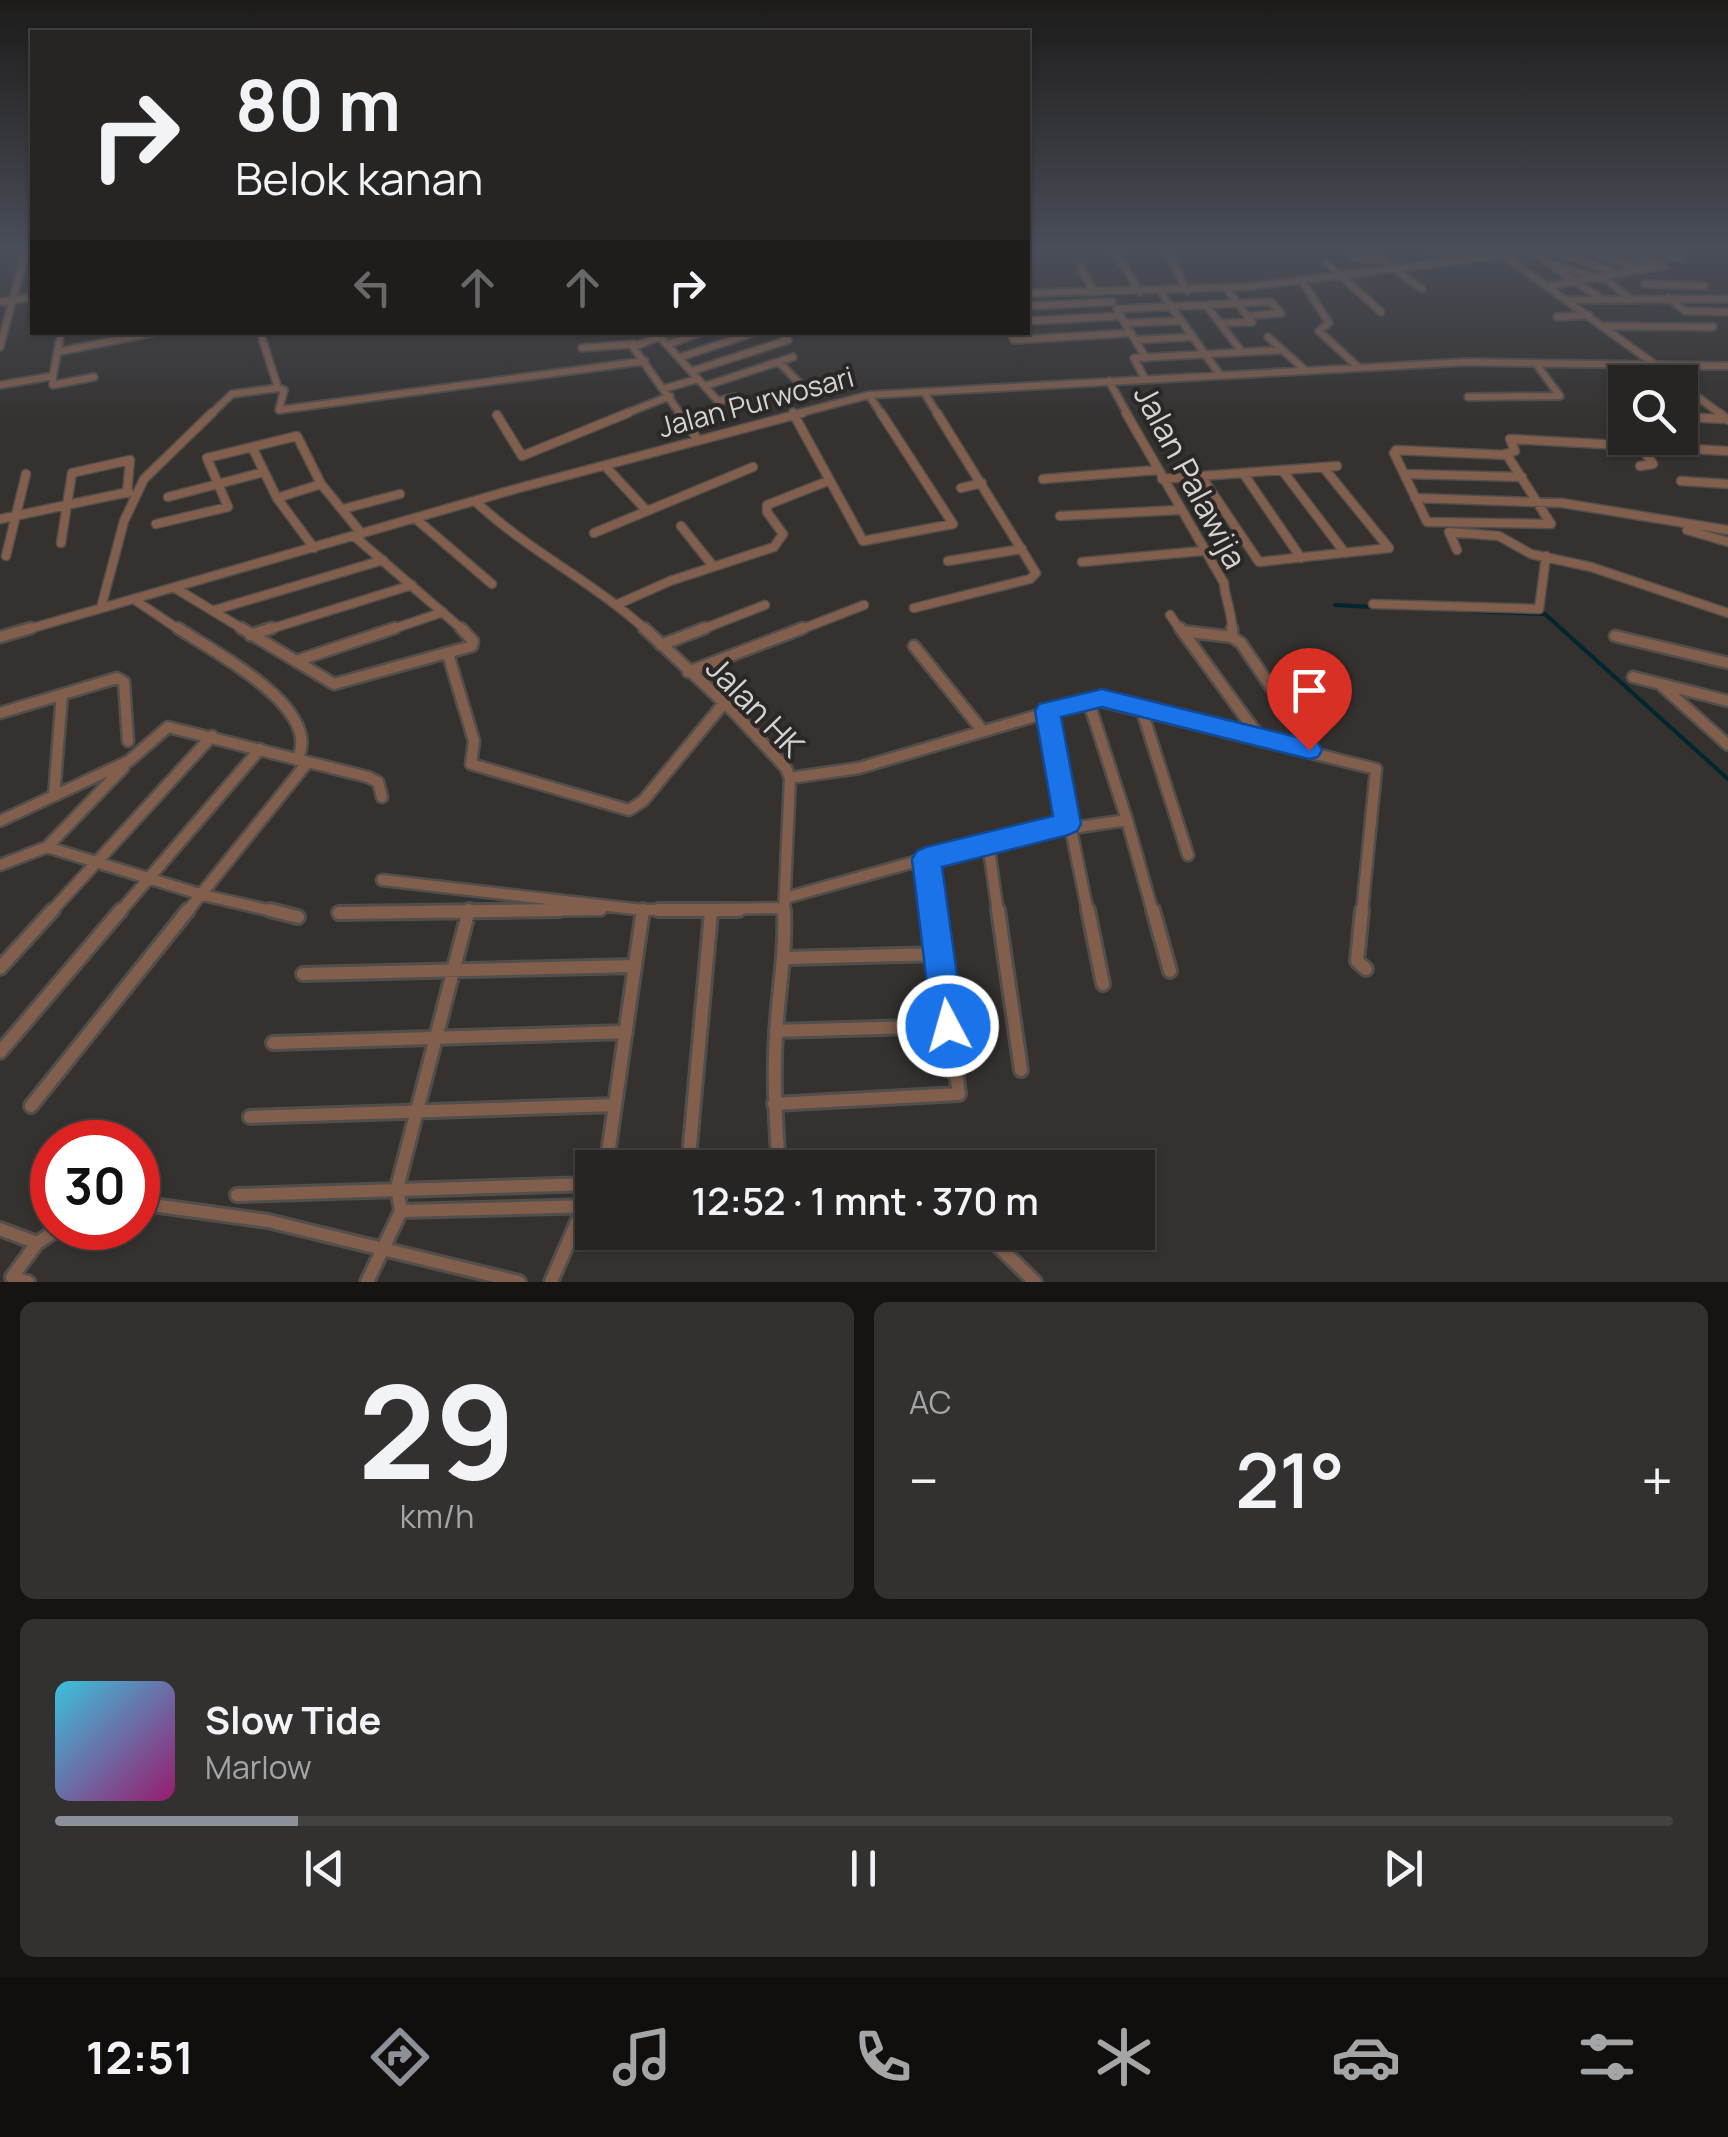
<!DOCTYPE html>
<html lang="id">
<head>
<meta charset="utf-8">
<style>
  :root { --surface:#272523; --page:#333130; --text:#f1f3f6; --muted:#a4a5a6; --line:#434241; --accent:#8c9099 }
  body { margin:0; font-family:Manrope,sans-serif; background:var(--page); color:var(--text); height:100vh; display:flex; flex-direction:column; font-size:38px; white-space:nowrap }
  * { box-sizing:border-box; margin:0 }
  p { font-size:32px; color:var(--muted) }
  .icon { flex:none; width:55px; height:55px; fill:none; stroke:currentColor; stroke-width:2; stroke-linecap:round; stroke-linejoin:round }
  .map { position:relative; height:1282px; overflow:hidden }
  .panel { display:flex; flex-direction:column; gap:20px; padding:20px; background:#151413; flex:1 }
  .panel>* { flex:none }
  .top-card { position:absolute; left:30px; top:30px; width:1000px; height:305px; border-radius:0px; box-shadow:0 2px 8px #0004,0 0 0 2px var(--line); background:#272523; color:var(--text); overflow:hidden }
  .tools { position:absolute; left:1608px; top:365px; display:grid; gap:20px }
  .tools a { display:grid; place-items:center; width:90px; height:90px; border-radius:0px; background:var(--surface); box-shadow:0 2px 8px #0004,0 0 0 2px var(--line); font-size:50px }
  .speed { position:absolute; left:30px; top:1120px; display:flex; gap:20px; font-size:50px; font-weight:700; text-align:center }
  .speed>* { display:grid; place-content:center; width:130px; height:130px; border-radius:50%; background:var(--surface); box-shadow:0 2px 8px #0004,0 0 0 2px var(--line); line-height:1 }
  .speed .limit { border:15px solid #d22; background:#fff; color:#111 }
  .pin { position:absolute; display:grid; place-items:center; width:85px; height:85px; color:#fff; margin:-102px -42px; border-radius:50% 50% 50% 0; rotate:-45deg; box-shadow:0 0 10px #0007 }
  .pin .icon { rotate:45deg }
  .me { position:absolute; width:110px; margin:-55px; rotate:354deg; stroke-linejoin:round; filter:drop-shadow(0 0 8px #0008) }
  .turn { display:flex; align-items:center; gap:35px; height:210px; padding:0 40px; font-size:45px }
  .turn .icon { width:130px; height:130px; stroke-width:2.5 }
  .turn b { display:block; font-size:70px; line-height:85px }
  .lanes { display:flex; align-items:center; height:95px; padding:0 40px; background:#0003; justify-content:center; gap:50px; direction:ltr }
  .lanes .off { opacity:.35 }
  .big { font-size:75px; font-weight:600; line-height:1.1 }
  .panel .widget { flex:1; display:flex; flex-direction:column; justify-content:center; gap:15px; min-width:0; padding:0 35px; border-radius:15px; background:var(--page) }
  .panel .dial { align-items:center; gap:0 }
  .dial b { font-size:130px; line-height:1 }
  .song { display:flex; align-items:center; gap:30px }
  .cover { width:120px; height:120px; border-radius:15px; background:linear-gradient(135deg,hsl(190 70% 55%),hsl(320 70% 35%)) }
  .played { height:10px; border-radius:5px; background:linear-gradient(90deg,var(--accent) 15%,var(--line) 15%) }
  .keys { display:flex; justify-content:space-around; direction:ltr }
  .heat { display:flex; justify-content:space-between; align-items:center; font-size:55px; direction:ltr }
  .panel .tiles { flex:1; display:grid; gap:20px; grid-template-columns:1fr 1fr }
  .widget:last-child { grid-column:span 2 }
  .trip { position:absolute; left:575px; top:1150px; width:580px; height:100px; border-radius:0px; background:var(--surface); box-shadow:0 2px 8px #0004,0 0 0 2px var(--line); font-weight:600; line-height:100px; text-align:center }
  .menu { display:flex; height:160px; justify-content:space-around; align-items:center; background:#100f0e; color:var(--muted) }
  .menu .icon { width:70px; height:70px }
  .menu .current { color:var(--accent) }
  .menu b { font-size:45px; color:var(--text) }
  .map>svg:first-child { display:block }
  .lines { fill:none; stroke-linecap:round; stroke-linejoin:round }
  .stream { stroke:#00262f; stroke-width:4 }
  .minor-far3-casing { stroke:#514e4c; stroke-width:10 }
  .minor-far2-casing { stroke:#514e4c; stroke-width:11 }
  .minor-far1-casing { stroke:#514e4c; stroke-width:15 }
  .minor-casing { stroke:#514e4c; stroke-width:18 }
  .minor-far3 { stroke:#825f4d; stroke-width:6 }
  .minor-far2 { stroke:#825f4d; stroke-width:8 }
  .minor-far1 { stroke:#825f4d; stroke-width:10 }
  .minor { stroke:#825f4d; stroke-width:12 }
  .route { fill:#1a73e8; stroke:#114b97; stroke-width:2.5 }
  .labels { text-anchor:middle; stroke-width:8; stroke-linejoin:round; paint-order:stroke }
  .far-street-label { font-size:28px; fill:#d5d3d2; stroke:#2a2726 }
  .street-label { font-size:32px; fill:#d5d3d2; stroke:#2a2726 }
</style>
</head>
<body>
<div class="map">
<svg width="1728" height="1282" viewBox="0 0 1728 1282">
  <rect width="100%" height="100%" fill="#34312f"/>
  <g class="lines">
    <!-- stream -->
    <path class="stream" d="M 1335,605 L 1372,607
      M 1472,611 L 1545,614 L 1728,779"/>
    <defs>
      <path id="minor-far3" d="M 1114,250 L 1140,292
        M 1167,250 L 1187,291
        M 1434,250 L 1455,262
        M 1550,250 L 1614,272
        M 1587,250 L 1641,269
        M 1620,250 L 1665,266
        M 1653,250 L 1681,259
        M 1532,252 L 1603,300
        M 1505,256 L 1679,382
        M 1354,258 L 1383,260 L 1422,289
        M 1327,263 L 1381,312
        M 1548,263 L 1608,281 L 1631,299
        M 1081,268 L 1094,292
        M 1302,281 L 1329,323 L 1319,331 L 1359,368
        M 1645,284 L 1704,286
        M 1549,286 L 1662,266
        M 1226,288 L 1252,322
        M 1160,291 L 1220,375
        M 1028,293 L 1246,287 L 1544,250
        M 1669,298 L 1685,311 L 1728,312
        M 1571,300 L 1728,299
        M 0,302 L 32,297
        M 1206,305 L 1242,352
        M 1028,306 L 1112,302
        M 1117,309 L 1271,302 L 1281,313
        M 1118,312 L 1146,358
        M 1247,316 L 1281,313
        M 1557,317 L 1589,315
        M 1028,321 L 1121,316
        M 1125,323 L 1181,321
        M 1221,323 L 1252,322
        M 1606,326 L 1713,327
        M 260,332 L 278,388 L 284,390 L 279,410 L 645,361
        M 671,332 L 633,347 L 681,415
        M 1010,332 L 1014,340 L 1131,333
        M 659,336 L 718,401 L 736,397
        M 1268,337 L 1306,371
        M 1135,340 L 1192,337
        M 669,344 L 703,332
        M 0,347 L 26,250
        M 582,348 L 634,344
        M 57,352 L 157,332
        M 681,357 L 756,332
        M 779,362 L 801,385
        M 692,371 L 788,340 L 781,332
        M 53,376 L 53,385 L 94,377
        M 1145,379 L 1134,358 L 1282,350
        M 1109,381 L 1128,415
        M 1680,384 L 1722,415
        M 0,385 L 53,376 L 61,332
        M 705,386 L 793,357
        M 666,388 L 698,379
        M 924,392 L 938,415
        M 869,395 L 882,415
        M 1468,397 L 1560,396 L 1536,364
        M 793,412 L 795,415
        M 210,415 L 232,394 L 278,388
        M 622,415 L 670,396
        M 792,415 L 869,395 L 1466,362 L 1728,366"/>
      <path id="minor-far2" d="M 679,413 L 698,440
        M 793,413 L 863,541 L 953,524 L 881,413
        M 1126,413 L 1224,583 C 1225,600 1233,614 1232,631
        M 1719,413 L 1728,420
        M 497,415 L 522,456 L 628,413
        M 1680,417 L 1727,419
        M 1640,445 L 1653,464 L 1640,466
        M 252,447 L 277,498 L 321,484
        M 1396,450 L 1507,455 L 1551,524 L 1427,522 L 1394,453 Z
        M 1505,454 L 1515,451 L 1510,439 L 1728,451
        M 605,466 L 646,510
        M 1323,467 L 1389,548
        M 1282,470 L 1345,553
        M 1243,473 L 1301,558
        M 1404,474 L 1522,477
        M 1201,476 L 1259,562 L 1389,548
        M 1043,479 L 1157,470
        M 1162,479 L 1337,466
        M 1681,481 L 1728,484
        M 961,488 L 982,483
        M 168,497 L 264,472
        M 277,498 L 314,548
        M 1415,498 L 1562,503 L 1728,530
        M 475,501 C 528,551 594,582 647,631
        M 343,509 L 400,494
        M 1060,516 L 1179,510
        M 0,519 L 129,492
        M 416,519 L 492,584
        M 156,524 L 228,507 L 207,458 L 297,436 L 321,484 L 362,534
        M 681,526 L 713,566
        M 1687,530 L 1728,542
        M 594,533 L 753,467
        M 354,536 L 464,631
        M 61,543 L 72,473 L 130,460 L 127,493
        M 1457,550 L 1449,532 L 1499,536 L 1531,554 L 1591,567 L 1728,613
        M 6,556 L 26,474
        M 948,561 L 1022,549
        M 1082,562 L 1202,551
        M 175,588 L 246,631
        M 135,600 L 181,631
        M 1373,604 L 1539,609 L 1546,556
        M 616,605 L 670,581 L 774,547 L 783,534 L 767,512 L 767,505 L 828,481
        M 101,608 L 124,521 L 144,479 L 212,413
        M 914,608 L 1030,579 L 1036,573 L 937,413
        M 215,610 L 383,560
        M 1170,615 L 1181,631
        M 22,631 L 519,488 L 802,413
        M 264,631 L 412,585
        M 387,631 L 443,612
        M 698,631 L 765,605
        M 797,631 L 864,605"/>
      <path id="minor-far1" d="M 178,628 C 213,652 325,708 297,760
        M 241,628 L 334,684 L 472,646 L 473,641 L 461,628
        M 644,628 L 733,711 L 786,768 L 790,778 L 784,913
        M 1180,628 L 1261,739
        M 1232,628 L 1232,637 L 1241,643 L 1306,739 L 1309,750
        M 1182,631 L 1232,637
        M 250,635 L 272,628
        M 1615,636 L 1728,663
        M 0,637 L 31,628
        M 661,645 L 705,628
        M 914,646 L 982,730
        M 448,654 L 474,741 L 471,764 L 629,810 L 643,801 L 724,703
        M 296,661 L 395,628
        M 688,672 L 803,628
        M 1633,677 L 1728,701
        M 1661,685 L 1728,745
        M 1088,700 L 1127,820
        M 1047,711 L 1088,913
        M 1142,711 L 1376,769 L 1362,913
        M 0,713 L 117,678 L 124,682 L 128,741
        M 790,778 L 859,768 L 1093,699 L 1142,711 L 1188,855
        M 54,796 L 62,695
        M 0,821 L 129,761 L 168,727 L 368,777 L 378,782 L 382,797
        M 988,842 L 998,913
        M 47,847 L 124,767
        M 927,859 L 934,913
        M 0,865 L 47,847 L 203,895 L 281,913
        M 382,880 L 643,910 L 643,913
        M 785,898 L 997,839 L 1127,820 L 1153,913
        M 642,910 L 784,908
        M 50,913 L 212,736
        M 119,913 L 260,749
        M 186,913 L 307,763
        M 341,913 L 601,910"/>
      <path id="minor" d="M 270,910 L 298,917
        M 658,910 L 739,910
        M 998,910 L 1021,1070
        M 1088,910 L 1103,984
        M 1153,910 L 1170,971
        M 1362,910 L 1357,961 L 1366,969
        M 339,913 L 560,910
        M 786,958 L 941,954
        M 0,968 L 53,910
        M 303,974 L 635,966
        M 776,1031 L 948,1026
        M 273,1043 L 626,1032
        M 0,1052 L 121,910
        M 774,1104 L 959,1094 L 934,910
        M 31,1106 L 188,910
        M 250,1117 L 615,1105
        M 606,1168 L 643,910
        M 688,1168 L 711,912
        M 779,1168 C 776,1123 773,1080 776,1035 C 778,991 786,957 784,910
        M 237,1195 L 592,1184
        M 138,1203 L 268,1221 L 519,1282
        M 401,1211 L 592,1206
        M 0,1229 L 37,1243 L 60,1228
        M 984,1232 L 1035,1282
        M 28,1282 L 12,1277 L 37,1243
        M 367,1282 L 401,1211 L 397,1188 L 469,910
        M 551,1282 L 584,1206"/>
    </defs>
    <!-- minor-far3 casing -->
    <use href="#minor-far3" class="minor-far3-casing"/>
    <!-- minor-far2 casing -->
    <use href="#minor-far2" class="minor-far2-casing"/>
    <!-- minor-far1 casing -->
    <use href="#minor-far1" class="minor-far1-casing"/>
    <!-- minor casing -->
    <use href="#minor" class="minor-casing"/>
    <!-- minor-far3 -->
    <use href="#minor-far3" class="minor-far3"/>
    <!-- minor-far2 -->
    <use href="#minor-far2" class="minor-far2"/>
    <!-- minor-far1 -->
    <use href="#minor-far1" class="minor-far1"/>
    <!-- minor -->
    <use href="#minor" class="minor"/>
  </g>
  <!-- sky -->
  <linearGradient id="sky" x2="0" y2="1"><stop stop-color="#1d1b1a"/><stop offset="0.58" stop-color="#4a4e58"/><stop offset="1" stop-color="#4a4e58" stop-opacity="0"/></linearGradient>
  <rect width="1728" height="429" fill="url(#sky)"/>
  <!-- route -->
  <path class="route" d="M 1102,689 L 1309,740 L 1318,743 L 1322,750 L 1318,757 L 1309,759 L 1102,707 L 1061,717 L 1081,824 L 1077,831 L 1068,835 L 942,867 L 964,1026 L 959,1038 L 948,1042 L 937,1038 L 932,1026 L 912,859 L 917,851 L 926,847 L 1053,816 L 1035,711 L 1039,704 Z"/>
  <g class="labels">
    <!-- far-street labels -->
    <g class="far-street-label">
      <text transform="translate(756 402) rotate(-15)" y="10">Jalan Purwosari</text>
    </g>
    <!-- street labels -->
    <g class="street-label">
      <text transform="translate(1190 477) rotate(62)" y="11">Jalan Palawija</text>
      <text transform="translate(755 707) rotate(46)" y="11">Jalan HK</text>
    </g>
  </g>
</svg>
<div class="tools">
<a><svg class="icon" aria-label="search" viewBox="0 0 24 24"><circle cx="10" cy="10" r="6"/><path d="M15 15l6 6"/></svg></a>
</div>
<div class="speed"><div class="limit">30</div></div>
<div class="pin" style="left:1309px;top:750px;background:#d93025"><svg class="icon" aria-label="arrive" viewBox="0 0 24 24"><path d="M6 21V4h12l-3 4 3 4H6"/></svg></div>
<svg class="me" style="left:948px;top:1026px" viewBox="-20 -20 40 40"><circle r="17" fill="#1a73e8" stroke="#fff" stroke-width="3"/><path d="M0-11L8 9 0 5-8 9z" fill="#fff"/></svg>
<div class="trip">12:52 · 1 mnt · 370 m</div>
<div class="top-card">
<div class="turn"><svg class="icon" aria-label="right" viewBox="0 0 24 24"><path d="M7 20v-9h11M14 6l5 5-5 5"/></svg><div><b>80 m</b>Belok kanan</div></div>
<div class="lanes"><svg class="icon off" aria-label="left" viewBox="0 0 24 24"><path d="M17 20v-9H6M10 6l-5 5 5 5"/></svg><svg class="icon off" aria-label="ahead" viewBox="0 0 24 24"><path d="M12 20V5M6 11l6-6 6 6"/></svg><svg class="icon off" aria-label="ahead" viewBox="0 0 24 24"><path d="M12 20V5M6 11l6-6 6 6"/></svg><svg class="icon" aria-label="right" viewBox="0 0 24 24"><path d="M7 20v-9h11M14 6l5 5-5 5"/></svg></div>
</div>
</div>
<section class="panel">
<div class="tiles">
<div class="widget dial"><b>29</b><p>km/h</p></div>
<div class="widget"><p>AC</p>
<div class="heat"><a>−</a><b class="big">21°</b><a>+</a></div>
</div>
<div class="widget">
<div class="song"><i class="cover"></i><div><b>Slow Tide</b><p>Marlow</p></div></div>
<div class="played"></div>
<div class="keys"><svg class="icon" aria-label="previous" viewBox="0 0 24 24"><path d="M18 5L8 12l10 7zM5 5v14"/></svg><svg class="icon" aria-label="pause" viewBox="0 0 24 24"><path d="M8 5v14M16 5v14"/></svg><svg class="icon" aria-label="next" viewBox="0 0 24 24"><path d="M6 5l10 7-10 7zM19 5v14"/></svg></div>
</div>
</div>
</section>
<nav class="menu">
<b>12:51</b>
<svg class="icon current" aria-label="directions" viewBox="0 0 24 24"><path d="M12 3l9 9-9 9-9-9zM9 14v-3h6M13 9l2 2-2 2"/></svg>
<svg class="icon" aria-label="music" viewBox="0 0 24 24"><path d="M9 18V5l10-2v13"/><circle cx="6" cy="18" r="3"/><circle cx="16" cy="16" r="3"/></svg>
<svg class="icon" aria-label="phone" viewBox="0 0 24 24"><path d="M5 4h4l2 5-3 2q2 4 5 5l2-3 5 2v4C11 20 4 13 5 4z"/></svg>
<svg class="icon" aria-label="climate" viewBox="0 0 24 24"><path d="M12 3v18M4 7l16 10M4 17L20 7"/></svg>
<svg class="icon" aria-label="car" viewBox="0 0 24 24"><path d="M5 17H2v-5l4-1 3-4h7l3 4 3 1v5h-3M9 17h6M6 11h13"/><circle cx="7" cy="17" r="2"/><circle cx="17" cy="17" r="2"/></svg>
<svg class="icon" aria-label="filters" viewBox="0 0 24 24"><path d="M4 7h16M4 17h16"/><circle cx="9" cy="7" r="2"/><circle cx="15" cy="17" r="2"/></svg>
</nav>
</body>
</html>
